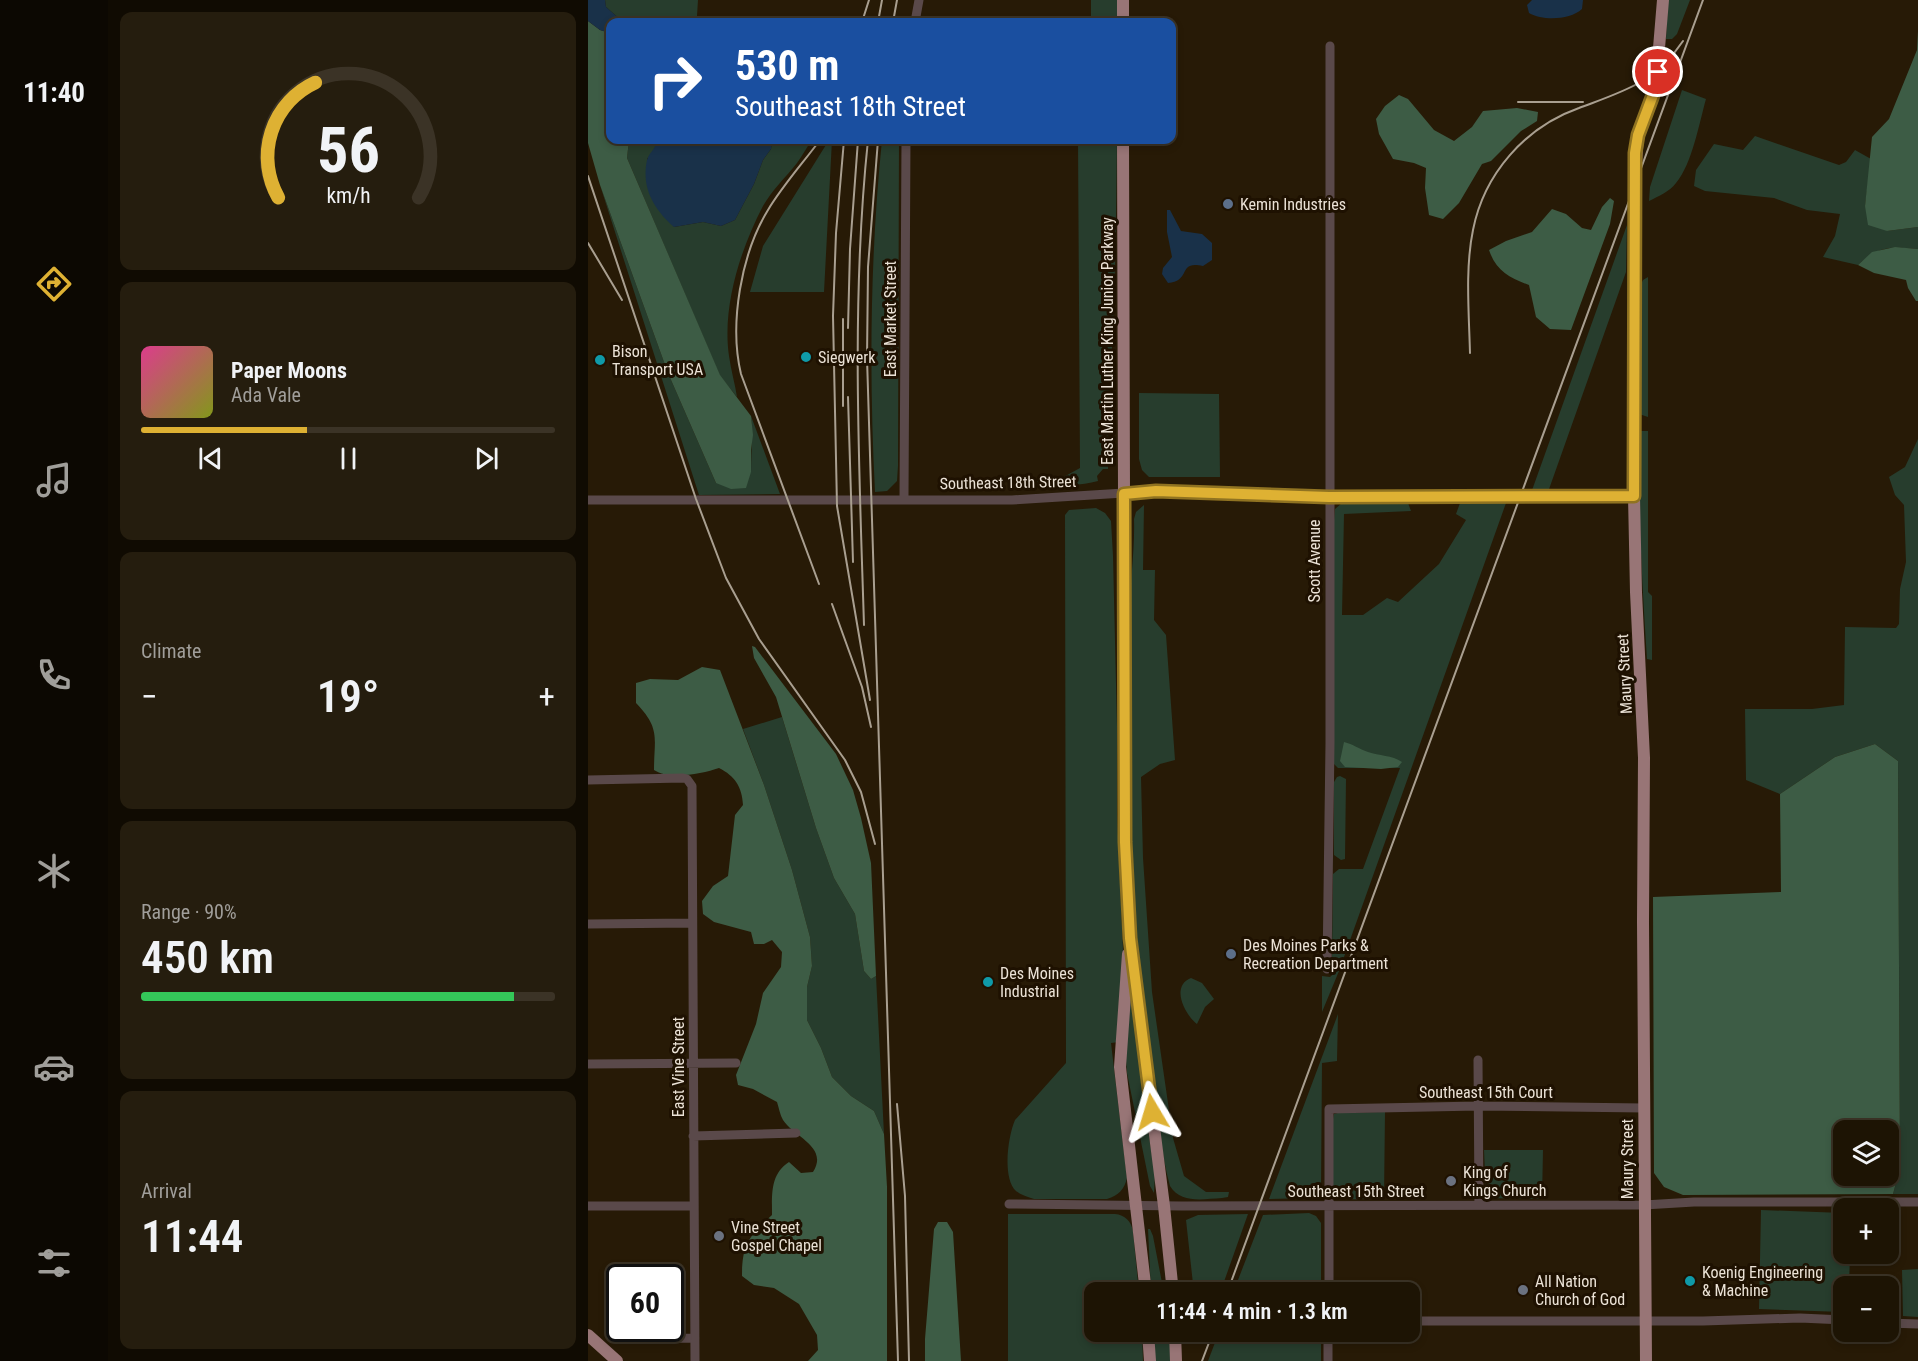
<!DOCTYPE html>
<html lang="en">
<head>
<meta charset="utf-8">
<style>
  :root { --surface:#1d1404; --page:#251d0e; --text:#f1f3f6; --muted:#a09e9a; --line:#3b3326; --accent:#deb133 }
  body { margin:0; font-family:"Roboto Condensed",sans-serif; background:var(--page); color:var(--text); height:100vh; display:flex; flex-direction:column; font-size:22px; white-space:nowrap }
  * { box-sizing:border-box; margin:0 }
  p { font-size:20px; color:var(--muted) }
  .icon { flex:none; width:33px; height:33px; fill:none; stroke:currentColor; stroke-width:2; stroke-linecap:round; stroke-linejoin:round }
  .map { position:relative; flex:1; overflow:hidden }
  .side { display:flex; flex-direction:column; gap:12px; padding:12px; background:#100b02; width:480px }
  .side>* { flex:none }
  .guide { position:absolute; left:18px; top:18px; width:570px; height:126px; border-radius:12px; box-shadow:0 3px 9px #0003,0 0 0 2px var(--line); background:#1a4fa0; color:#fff; overflow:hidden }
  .tools { position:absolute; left:1245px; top:1120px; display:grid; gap:12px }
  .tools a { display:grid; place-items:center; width:66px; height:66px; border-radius:12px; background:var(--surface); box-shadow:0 3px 9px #0003,0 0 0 2px var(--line); font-size:30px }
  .speed { position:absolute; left:18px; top:1264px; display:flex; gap:12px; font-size:30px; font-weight:700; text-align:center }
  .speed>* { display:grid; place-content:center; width:78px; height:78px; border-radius:50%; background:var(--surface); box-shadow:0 3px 9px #0003,0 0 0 2px var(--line); line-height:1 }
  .speed .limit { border:3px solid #111; border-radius:9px; background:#fff; color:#111 }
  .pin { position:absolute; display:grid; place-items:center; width:51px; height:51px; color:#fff; margin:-26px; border:3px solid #fff; border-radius:50%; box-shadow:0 2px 6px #0007 }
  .me { position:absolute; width:66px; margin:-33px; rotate:353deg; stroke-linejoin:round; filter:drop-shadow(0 0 4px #0008) }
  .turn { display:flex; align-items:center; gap:21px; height:126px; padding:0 30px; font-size:27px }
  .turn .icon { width:78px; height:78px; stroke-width:2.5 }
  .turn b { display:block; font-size:42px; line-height:51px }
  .big { font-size:45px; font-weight:600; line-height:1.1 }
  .side .tile { flex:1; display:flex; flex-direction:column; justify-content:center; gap:9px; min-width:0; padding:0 21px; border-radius:12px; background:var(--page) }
  .side .dial { align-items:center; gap:0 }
  .dial svg { height:156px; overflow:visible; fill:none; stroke:var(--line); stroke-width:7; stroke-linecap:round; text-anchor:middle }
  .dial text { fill:var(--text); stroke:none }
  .song { display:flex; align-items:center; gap:18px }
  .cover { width:72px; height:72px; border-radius:9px; background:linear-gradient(135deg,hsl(330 70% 55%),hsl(70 70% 35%)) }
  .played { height:6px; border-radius:3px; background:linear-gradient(90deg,var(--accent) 40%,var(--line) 40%) }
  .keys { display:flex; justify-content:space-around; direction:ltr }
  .heat { display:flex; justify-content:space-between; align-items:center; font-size:33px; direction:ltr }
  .charge { height:9px; border-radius:4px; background:linear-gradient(90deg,#34c759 90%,var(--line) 0) }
  .trip { position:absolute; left:496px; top:1282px; width:336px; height:60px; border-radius:12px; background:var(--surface); box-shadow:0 3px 9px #0003,0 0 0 2px var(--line); font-weight:600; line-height:60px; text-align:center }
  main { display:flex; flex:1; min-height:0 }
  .menu { display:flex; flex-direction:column; width:108px; justify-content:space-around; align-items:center; background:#0c0802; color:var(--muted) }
  .menu .icon { width:42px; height:42px }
  .menu .on { color:var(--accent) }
  .menu b { font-size:27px; color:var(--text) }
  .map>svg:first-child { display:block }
  .green { fill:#273d2d }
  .forest { fill:#3d5c45; fill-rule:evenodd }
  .water { fill:#193149 }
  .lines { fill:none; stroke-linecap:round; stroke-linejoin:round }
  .minor { stroke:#5a494a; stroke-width:9 }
  .major { stroke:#987576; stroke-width:12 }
  .rail { stroke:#a99f90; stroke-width:2 }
  .route-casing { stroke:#907321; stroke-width:15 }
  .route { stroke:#deb133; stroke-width:10 }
  .service-dot { fill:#5c6f8a; stroke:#1e1101; stroke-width:2 }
  .culture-dot { fill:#0f9aa8; stroke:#1e1101; stroke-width:2 }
  .worship-dot { fill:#6b7280; stroke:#1e1101; stroke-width:2 }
  .labels { text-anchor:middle; stroke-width:6; stroke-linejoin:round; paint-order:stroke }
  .poi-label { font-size:16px; fill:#ebe2d6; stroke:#1e1101; text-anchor:start }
  .street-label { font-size:16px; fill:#ebe2d6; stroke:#1e1101 }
</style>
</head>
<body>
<main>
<nav class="menu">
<b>11:40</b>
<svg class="icon on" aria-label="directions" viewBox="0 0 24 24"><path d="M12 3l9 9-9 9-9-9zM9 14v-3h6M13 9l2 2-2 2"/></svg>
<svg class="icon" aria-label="music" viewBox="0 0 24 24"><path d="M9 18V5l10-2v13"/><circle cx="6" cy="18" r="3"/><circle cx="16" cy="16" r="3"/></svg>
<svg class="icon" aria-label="phone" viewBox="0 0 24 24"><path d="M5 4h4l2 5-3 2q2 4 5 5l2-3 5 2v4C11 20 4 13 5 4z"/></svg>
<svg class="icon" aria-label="climate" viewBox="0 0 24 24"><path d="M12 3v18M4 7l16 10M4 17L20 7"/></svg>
<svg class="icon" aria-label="car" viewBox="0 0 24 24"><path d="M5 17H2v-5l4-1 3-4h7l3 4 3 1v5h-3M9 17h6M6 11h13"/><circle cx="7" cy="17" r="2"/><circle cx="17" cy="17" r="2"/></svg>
<svg class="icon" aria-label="filters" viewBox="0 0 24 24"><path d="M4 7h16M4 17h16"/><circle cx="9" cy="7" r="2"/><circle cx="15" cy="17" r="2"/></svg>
</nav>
<section class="side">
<div class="tile dial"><svg viewBox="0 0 100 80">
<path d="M14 69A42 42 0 1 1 86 69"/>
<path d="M14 69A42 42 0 0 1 33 10" stroke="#deb133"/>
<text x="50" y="56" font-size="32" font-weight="700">56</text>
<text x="50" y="72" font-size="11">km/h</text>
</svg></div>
<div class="tile">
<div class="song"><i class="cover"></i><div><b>Paper Moons</b><p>Ada Vale</p></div></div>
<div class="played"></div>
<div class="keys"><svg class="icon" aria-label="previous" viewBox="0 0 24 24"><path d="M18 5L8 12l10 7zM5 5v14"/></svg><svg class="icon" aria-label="pause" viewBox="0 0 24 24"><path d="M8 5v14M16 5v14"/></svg><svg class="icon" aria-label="next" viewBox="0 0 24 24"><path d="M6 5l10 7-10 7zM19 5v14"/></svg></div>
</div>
<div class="tile"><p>Climate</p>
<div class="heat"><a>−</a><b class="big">19°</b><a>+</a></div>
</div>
<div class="tile"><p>Range · 90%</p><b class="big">450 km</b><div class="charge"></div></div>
<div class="tile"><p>Arrival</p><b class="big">11:44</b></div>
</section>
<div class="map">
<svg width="1330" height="1361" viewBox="0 0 1330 1361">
  <rect width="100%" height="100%" fill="#271a06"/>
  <!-- green -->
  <path class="green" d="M 17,0 L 110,0 L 109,16 L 125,22 L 35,22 L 18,7 Z
    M 503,0 L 529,0 L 529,22 L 503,22 Z
    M 1080,0 L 1102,0 L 1089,34 L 1084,39 L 1078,39 Z
    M 1094,90 L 1118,99 C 1111,124 1104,164 1088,183 C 1081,192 1071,196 1061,201 L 1062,187 Z
    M 1167,136 L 1251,165 L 1258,162 L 1267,150 L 1283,159 L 1277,206 L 1299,231 L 1330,227 L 1330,249 C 1302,247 1292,245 1270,265 L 1235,257 L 1247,236 L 1252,214 L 1219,210 L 1186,198 L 1117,191 L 1106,186 L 1108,170 L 1126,144 L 1155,150 Z
    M 41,140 L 70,140 L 69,146 L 59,159 L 86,227 L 115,222 L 133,226 L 147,220 L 166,184 L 175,160 L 183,149 L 184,140 L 224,140 C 219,147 214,156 209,163 C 198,177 184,190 175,206 C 152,250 134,307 141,356 C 143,370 147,384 149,397 L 132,376 L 39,158 Z
    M 241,140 L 244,140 L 236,292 L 162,292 L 175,246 Z
    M 294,140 L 311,140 L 310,466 L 309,481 L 299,491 L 287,492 C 281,375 282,257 294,140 Z
    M 490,140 L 529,140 C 528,231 527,322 520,414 C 519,432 521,451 520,469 L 515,469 L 509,476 L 510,481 C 487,487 462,486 439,486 L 433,485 L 432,481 L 470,480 L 492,468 Z
    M 12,185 L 80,373 L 128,483 L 163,472 C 163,453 165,435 163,416 L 192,494 L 111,495 Z
    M 1039,225 L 1038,272 L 960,492 L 943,493 Z
    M 1060,277 L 1060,417 L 1051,414 L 1051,289 L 1055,280 Z
    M 551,393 L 631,394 L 632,477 L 561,477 L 554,470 L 551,459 Z
    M 1053,431 L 1060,431 L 1060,592 L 1064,596 L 1064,660 L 1059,659 C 1054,584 1050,509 1051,433 Z
    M 1330,439 L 1330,1194 L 1305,1194 L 1312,1168 L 1310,761 L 1287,744 L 1247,757 L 1192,794 L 1158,780 L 1157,709 L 1224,709 L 1256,705 L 1257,627 L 1308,628 L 1311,624 L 1312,589 L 1318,562 L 1316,505 L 1307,495 L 1301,477 L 1317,467 Z
    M 754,503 L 820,503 L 823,511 L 756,514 L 754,615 L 775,615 L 799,598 L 810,602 L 851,564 L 878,520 L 868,514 L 872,503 L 918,503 L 751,971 L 734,1012 L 734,976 L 742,977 C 749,972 748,967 744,959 L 745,874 L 751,869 L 775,869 L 812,768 L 750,768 L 746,764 L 746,520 L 747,509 Z
    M 556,505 L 555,570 L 567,570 L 566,620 L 578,635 L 587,760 L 572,764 L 553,777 L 555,858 L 564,992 L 585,1138 L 596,1176 L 618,1192 L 641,1192 L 640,1197 L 634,1198 C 615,1199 593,1204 582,1186 C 573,1154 571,1119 566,1087 C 541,929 540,770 542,610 C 542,580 547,550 546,519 L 548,512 Z
    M 508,508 L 517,513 L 523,521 L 525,556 L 529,726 L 529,814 L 535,950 L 531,1042 L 523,1043 L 539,1178 C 536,1190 531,1195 519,1199 L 446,1199 C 440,1197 433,1195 428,1191 C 414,1178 420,1136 427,1120 L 478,1063 L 477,515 L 481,510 Z
    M 194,717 L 228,828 L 246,878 L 267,914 L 276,971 L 283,979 L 288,976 L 296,1134 L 286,1111 L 263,1096 L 244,1077 L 233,1048 L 219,1020 L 219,987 L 224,966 L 222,937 L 204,870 L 176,785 L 155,729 Z
    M 752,776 L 758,779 L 757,859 L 753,860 L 746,855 L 746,782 L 749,777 Z
    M 543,969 L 554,1092 L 567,1174 L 566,1193 L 562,1186 L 539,1073 L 537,1049 Z
    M 603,978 L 614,983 L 626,999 L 617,1007 L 609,1024 C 597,1015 582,986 603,978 Z
    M 750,1014 L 749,1061 L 734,1063 L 733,1190 L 726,1197 L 721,1198 L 681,1199 Z
    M 797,1112 L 796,1198 C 780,1198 755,1204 745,1190 L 745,1119 L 746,1114 L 750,1113 Z
    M 896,1150 L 955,1150 L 954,1199 L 898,1198 Z
    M 1173,1210 L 1255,1213 L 1256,1254 L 1262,1254 L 1261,1287 L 1256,1287 L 1255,1312 L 1171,1309 Z
    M 721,1213 L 728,1216 L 733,1223 L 733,1293 L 645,1293 L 675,1215 Z
    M 420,1214 L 527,1214 C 537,1215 543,1221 545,1231 L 551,1293 L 507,1293 L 507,1332 L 554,1332 L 555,1361 L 420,1361 Z
    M 660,1214 L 632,1293 L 606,1293 L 598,1220 L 610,1215 Z
    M 560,1229 L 562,1229 L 565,1236 L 576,1293 L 563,1293 Z
    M 1330,1269 L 1330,1317 L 1315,1316 L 1314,1270 Z
    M 566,1332 L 581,1332 L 583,1361 L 567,1361 Z
    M 631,1332 L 733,1332 L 733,1361 L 620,1361 Z"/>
  <!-- forest -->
  <path class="forest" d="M 0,21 L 12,30 L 22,33 L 22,140 L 41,140 L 39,158 L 132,375 L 163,416 L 165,435 L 163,450 L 163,472 L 158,488 L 143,489 L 128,483 L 80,373 L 12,185 L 0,143 Z
    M 1330,31 L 1330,227 L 1299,231 L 1280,225 L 1277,206 L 1284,137 L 1301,119 L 1329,50 Z
    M 811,95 L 820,99 L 846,130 L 866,141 L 884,127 L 895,111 L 929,108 L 950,112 L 949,121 L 933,131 L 903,161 L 894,164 L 871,203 L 855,219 L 841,215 L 837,188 L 838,168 L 826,163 L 805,159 L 791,134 L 788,119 L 797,106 Z
    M 1022,198 L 1026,201 L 1022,224 L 983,330 L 962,329 L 948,317 L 941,285 C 922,278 908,271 901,250 L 918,241 L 944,232 L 964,209 L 978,214 L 994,228 L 1003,230 L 1014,207 Z
    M 1307,247 L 1330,249 L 1330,301 L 1328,301 L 1320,288 L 1318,280 L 1286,273 L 1270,265 L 1284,252 Z
    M 164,646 L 167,647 L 248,754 L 265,790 L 273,818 L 283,863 L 288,976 L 283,979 L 276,971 L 267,914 L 246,878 L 228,828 L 188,697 L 166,658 Z
    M 114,667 L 132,670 L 176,785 L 204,870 L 222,937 L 224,966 L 219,987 L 219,1020 L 233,1048 L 244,1077 L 263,1096 L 286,1111 L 296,1134 L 299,1187 L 299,1361 L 220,1361 L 230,1350 L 229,1335 L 211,1304 L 186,1288 L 166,1285 L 154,1276 C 154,1244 161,1236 184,1215 C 184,1195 182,1174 201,1162 L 213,1173 L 225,1172 C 241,1147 206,1137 195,1120 C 192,1115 191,1108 189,1102 L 165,1089 L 150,1085 L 148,1075 L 168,1024 L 175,993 L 193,967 L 194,952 L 184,940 L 176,944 L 166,944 L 163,932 L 126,922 L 115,914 L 114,901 L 125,886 L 140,876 L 147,815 L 155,805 C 154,787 147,776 131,768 C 114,774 81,780 66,770 C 66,738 73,729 48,703 L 48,683 L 62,679 L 90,680 Z
    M 756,742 C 765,744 771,749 780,752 C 791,756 804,755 814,762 L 810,767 L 793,769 L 757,767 L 752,761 Z
    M 1287,744 L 1310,761 L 1312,1168 L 1305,1194 L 1095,1195 L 1076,1187 L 1066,1173 L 1065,897 L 1193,892 L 1192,794 L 1247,757 ZM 1256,1131 L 1300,1131 L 1300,1176 L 1256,1176 Z
    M 350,1222 L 359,1222 L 365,1232 L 373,1361 L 337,1361 L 337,1339 L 346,1229 Z"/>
  <!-- water -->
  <path class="water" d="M 0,0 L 17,0 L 18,7 L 35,22 L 22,22 L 22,33 L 12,30 L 0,21 Z
    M 944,0 L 995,0 L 994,9 C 982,20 955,21 941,13 L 939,5 Z
    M 70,140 L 184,140 L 183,149 L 175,160 L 166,184 L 147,220 L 133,226 L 115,222 L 86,227 C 66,209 53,188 59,160 C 61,153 68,148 70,140 Z
    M 579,210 L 582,210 L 593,231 L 614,234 L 624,243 L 624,260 L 615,266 C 589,260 604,281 580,283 L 574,274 L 575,268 L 584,257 L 579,232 Z"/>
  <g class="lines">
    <!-- minor -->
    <path class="minor" d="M 327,22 L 331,0
      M 316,498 L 318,140
      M 0,500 L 424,500 L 568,491 L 741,497 L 1046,496
      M 0,780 L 95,778 L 99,779 L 104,786 L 107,1361
      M 0,924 L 104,923
      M 739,969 L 742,743 L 742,46
      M 890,1060 L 891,1205
      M 0,1064 L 148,1063
      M 105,1136 L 208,1133
      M 421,1204 L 594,1206 L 1056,1205 L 1106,1202 L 1330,1202
      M 0,1206 L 105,1206
      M 741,1293 L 741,1109 L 890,1106 L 1056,1108
      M 822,1321 L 1115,1321 L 1212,1318 L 1256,1320
      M 1300,1323 L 1330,1324
      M 35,1339 L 107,1338
      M 740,1361 L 740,1332"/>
    <!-- major -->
    <path class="major" d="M 535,0 L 535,22
      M 535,140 L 537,842 L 542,938 L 576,1206 L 585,1293
      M 540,954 L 532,1067 L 558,1293
      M 560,1332 L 562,1361
      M 587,1332 L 588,1361
      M 0,1335 L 29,1361
      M 1058,1361 L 1055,922 L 1056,758 L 1048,592 L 1046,496 L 1046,192 L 1050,135 L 1065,95 L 1069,72 L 1075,0"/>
    <!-- rail -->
    <path class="rail" d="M 274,22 L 281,0
      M 290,22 L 294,0
      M 305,22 L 309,0
      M 930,102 L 995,102
      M 256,140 L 248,233 L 245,316 L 249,506 L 282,700
      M 290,140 L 280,267 L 279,358 L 310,1361
      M 0,176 L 108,499 L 138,578 L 171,639 L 257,760 L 273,792 L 287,844
      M 0,243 L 34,300
      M 255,319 L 255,406
      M 260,328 L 262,249 L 270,140
      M 882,353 C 881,314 877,268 885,230 C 896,174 937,127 991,108 C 1036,91 1067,83 1095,41
      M 260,397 L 265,562
      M 231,584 L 153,374 C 141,324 153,254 180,210 C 195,185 215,163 232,140
      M 244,604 L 274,687 L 283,727
      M 276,625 C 271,463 263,301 280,140
      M 309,1104 L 317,1196 L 321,1361
      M 639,1293 L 1115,0
      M 614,1361 L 625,1332"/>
  </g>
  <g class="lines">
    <defs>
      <path id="route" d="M 564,1112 L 542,938 L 537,842 L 536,494 L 568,491 L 741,497 L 1046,496 L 1047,153 L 1050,135 L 1065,95 L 1070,72"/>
    </defs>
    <!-- route casing -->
    <use href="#route" class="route-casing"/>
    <!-- route -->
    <use href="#route" class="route"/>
  </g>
  <!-- markers -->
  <g class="service-dot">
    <circle cx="640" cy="204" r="6"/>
    <circle cx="643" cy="954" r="6"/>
  </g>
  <g class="culture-dot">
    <circle cx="218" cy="357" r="6"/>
    <circle cx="12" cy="360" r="6"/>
    <circle cx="400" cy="982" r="6"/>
    <circle cx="1102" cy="1281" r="6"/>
  </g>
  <g class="worship-dot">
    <circle cx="863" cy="1181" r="6"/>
    <circle cx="131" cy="1236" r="6"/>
    <circle cx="935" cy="1290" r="6"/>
  </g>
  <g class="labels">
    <!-- poi labels -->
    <g class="poi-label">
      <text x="652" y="210">Kemin Industries</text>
      <text x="24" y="357">Bison<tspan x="24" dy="18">Transport USA</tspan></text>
      <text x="230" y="363">Siegwerk</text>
      <text x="655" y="951">Des Moines Parks &amp;<tspan x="655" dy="18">Recreation Department</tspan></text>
      <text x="412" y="979">Des Moines<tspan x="412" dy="18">Industrial</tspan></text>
      <text x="875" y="1178">King of<tspan x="875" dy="18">Kings Church</tspan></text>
      <text x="143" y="1233">Vine Street<tspan x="143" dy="18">Gospel Chapel</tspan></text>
      <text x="1114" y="1278">Koenig Engineering<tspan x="1114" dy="18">&amp; Machine</tspan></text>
      <text x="947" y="1287">All Nation<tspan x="947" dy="18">Church of God</tspan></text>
    </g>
    <!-- street labels -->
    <g class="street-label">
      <text transform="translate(302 319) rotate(-90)" y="6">East Market Street</text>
      <text transform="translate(519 341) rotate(-90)" y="6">East Martin Luther King Junior Parkway</text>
      <text transform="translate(420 482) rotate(-1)" y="6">Southeast 18th Street</text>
      <text transform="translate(726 561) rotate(-90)" y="6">Scott Avenue</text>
      <text transform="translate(1036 674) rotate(-93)" y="6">Maury Street</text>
      <text transform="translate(90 1067) rotate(-90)" y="6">East Vine Street</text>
      <text x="898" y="1098">Southeast 15th Court</text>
      <text transform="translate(1039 1159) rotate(-90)" y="6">Maury Street</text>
      <text x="768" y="1197">Southeast 15th Street</text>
    </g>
  </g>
</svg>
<div class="tools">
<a><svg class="icon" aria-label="layers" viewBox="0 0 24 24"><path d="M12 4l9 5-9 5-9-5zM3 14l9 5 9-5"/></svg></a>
<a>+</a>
<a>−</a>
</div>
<div class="speed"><div class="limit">60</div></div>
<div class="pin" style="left:1070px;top:72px;background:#d93025"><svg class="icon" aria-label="arrive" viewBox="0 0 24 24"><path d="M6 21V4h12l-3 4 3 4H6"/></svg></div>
<svg class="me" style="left:564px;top:1112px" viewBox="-20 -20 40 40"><path d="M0-17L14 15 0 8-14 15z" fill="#deb133" stroke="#fff" stroke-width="4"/></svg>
<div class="trip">11:44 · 4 min · 1.3 km</div>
<div class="guide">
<div class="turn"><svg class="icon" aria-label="right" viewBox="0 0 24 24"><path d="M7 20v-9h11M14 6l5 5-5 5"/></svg><div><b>530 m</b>Southeast 18th Street</div></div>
</div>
</div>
</main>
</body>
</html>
